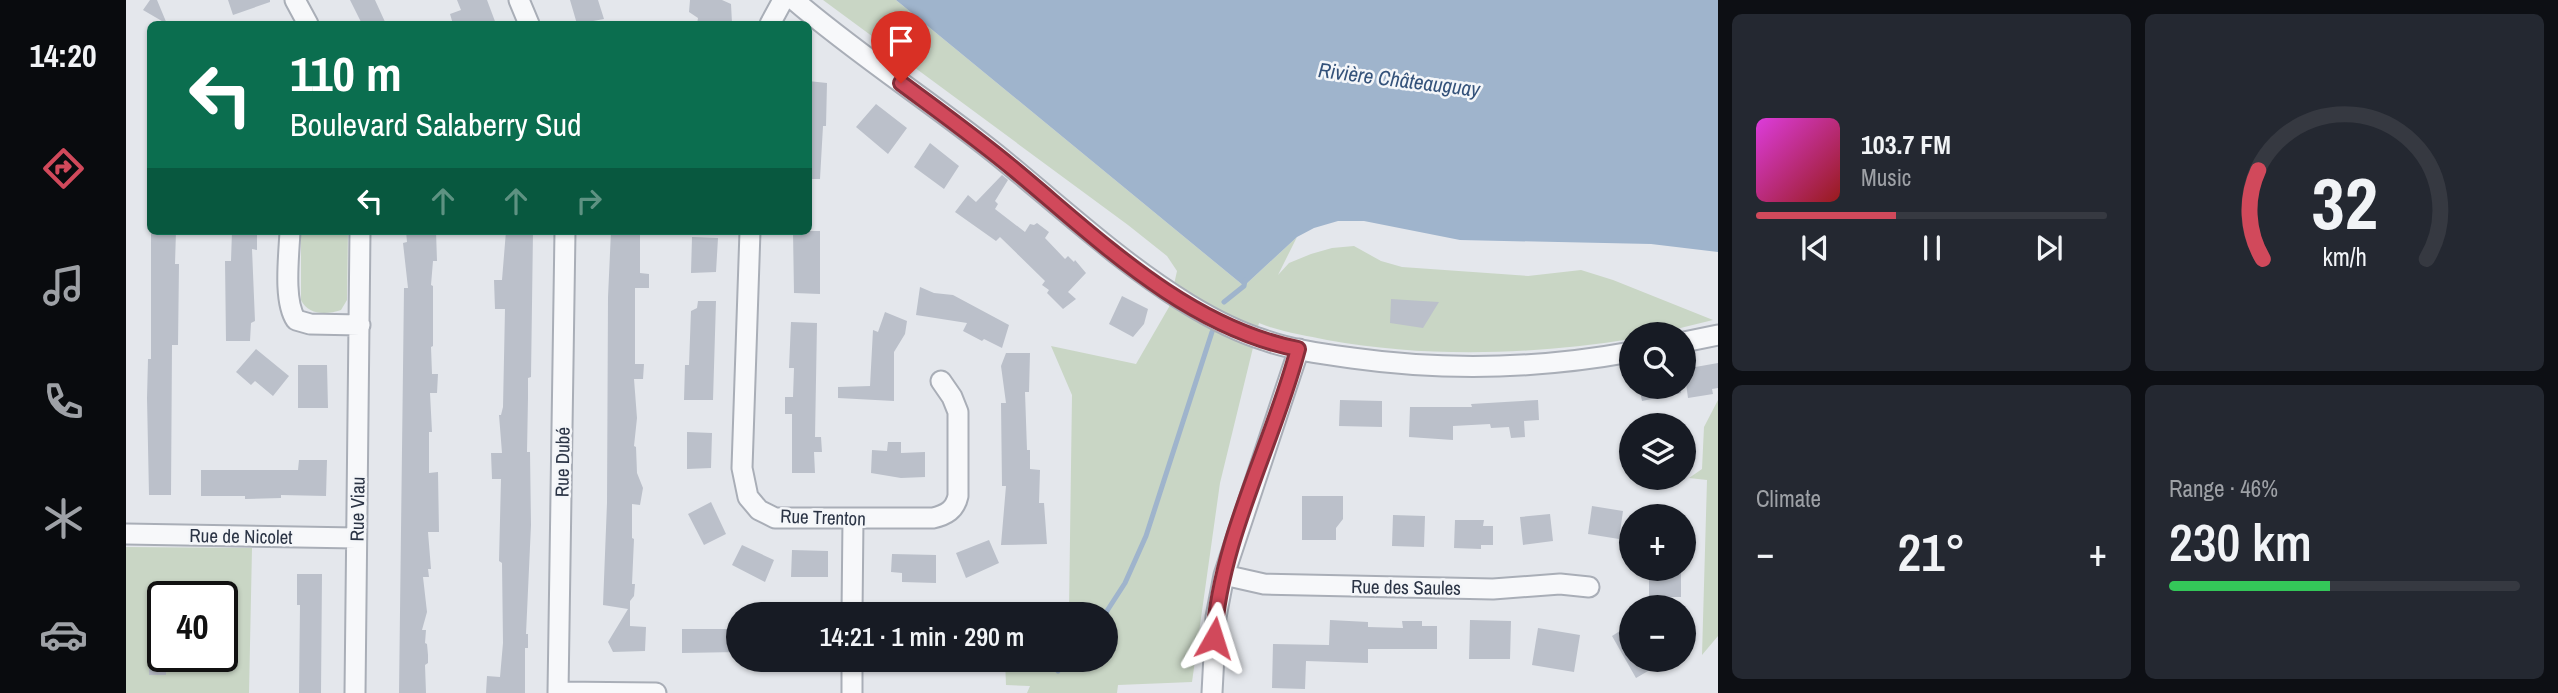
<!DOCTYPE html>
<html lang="en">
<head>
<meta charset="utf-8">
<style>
  :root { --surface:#171b24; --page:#242831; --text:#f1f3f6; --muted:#9ea1a6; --line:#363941; --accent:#d1495b }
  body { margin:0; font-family:"Archivo Narrow",sans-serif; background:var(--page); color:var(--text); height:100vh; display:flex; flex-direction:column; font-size:26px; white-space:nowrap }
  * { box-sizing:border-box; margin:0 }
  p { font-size:23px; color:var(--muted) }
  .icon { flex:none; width:38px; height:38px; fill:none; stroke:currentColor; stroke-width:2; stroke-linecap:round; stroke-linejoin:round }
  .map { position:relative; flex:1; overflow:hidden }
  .drawer { display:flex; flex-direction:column; gap:14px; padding:14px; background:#0d0f14; width:840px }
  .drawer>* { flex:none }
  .banner { position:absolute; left:21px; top:21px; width:665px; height:214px; border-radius:10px; box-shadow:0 2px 5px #0004; background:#0b6e4f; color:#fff; overflow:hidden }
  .controls { position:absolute; left:1493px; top:322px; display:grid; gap:14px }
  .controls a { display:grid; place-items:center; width:77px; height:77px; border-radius:50%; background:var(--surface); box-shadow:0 2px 5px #0004; font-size:35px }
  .speed { position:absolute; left:21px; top:581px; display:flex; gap:14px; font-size:35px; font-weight:700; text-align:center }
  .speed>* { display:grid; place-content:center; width:91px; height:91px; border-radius:50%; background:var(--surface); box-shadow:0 2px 5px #0004; line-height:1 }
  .speed .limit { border:4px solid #111; border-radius:10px; background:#fff; color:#111 }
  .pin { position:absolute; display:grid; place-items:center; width:60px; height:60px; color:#fff; margin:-72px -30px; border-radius:50% 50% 50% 0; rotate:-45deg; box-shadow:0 0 7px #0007 }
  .pin .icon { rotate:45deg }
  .me { position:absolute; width:77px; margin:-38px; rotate:6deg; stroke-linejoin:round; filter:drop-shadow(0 0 5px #0008) }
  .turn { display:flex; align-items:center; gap:24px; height:147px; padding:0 28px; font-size:32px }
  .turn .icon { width:91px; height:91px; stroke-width:2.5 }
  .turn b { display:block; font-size:49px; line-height:60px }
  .lanes { display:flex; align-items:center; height:66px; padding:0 28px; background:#0003; justify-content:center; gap:35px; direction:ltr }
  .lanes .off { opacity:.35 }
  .big { font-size:52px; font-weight:600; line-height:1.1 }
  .drawer .card { flex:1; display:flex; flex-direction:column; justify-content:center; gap:10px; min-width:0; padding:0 24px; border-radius:10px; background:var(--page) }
  .drawer .dial { align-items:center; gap:0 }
  .dial svg { height:182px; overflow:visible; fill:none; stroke:var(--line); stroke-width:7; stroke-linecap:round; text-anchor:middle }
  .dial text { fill:var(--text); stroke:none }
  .song { display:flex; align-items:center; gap:21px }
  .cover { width:84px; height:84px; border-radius:10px; background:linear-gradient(135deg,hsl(300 70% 55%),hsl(0 70% 35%)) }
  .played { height:7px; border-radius:4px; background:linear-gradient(90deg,var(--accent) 40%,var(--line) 40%) }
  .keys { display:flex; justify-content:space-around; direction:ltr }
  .heat { display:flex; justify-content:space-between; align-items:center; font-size:38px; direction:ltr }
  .charge { height:10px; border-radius:5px; background:linear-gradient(90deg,#34c759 46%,var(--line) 0) }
  .drawer .tiles { flex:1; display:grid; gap:14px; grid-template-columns:repeat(2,1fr) }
  .trip { position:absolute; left:600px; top:602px; width:392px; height:70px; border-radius:35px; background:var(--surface); box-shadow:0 2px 5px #0004; font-weight:600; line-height:70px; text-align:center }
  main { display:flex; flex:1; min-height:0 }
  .tabs { display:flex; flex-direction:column; width:126px; justify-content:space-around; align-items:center; background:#090b0e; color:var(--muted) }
  .tabs .icon { width:49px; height:49px }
  .tabs .selected { color:var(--accent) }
  .tabs b { font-size:32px; color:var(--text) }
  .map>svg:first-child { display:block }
  .green { fill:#c9d6c5; fill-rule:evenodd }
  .water { fill:#9fb4cc }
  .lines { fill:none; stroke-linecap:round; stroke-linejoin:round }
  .stream { stroke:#9fb4cc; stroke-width:5 }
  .building { fill:#bbc0ca }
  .minor-casing { stroke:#a9aeb7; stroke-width:23 }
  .minor { stroke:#f7f8fa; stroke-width:19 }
  .route-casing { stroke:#882f3b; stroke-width:18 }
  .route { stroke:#d1495b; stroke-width:12 }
  .labels { text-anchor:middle; stroke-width:5; stroke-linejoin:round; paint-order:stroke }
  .street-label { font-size:19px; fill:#2b3445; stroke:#f4f6f9 }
  .water-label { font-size:21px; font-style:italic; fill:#34527a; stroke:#f4f6f9 }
</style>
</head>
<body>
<main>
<nav class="tabs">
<b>14:20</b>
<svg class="icon selected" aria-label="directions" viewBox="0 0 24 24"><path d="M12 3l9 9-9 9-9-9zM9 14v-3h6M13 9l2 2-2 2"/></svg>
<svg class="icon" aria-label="music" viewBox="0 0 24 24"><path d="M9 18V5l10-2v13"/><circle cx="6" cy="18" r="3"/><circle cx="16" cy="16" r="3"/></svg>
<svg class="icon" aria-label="phone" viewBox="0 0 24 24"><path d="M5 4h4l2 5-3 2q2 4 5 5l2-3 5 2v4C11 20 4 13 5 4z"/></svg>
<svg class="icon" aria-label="climate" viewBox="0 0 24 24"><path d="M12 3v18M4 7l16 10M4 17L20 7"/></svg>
<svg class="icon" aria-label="car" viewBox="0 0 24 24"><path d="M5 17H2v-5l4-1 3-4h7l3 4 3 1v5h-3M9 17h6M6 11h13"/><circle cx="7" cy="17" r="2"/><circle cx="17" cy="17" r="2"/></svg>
</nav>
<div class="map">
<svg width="1592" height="693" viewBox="0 0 1592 693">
  <rect width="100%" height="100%" fill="#e4e7ec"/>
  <!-- green -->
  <path class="green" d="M 697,0 L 770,0 L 1118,286 L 1171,237 L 1152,275 L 1163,263 L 1185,254 L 1206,248 L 1228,246 L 1255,261 L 1276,267 L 1402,276 L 1455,270 L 1487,280 L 1587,320 L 1530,334 L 1505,334 L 1505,339 C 1404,355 1301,358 1201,340 C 1178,335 1155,332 1133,323 L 1094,483 L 1066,682 L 992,685 L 991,693 L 901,693 L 904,686 L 880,685 L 879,660 L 980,660 L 980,614 L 879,614 L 879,609 L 943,610 L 946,395 L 925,346 L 1010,364 L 1043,307 L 1051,271 L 1041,256 L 1002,225 Z
    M 175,231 L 222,231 L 221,300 L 215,310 C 200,315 182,315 175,300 Z
    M 1592,400 L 1592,636 L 1576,655 L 1581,480 L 1563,478 L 1576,469 L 1578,427 Z
    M 0,547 L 126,548 L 123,693 L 0,693 ZM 37,597 L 96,597 L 96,656 L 37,656 Z"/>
  <!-- water -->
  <path class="water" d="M 770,0 L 1592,0 L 1592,252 L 1525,244 L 1334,240 L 1238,221 L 1212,221 L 1188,228 L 1171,237 L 1118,286 Z"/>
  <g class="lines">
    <!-- stream -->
    <path class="stream" d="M 1098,302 L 1118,286 L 1119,280
      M 979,614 L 999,583 L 1020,536 L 1086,332
      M 932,671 L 938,660"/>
  </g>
  <!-- building -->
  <path class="building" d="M 24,0 L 31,0 L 41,24 L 17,10 Z
    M 102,0 L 144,0 L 144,2 L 107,15 Z
    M 224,0 L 249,0 L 260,24 L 236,24 Z
    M 331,0 L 361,0 L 370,24 L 327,24 L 324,14 L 335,10 Z
    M 444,0 L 472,0 L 478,19 L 451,24 Z
    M 564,0 L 596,0 L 605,4 L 606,23 L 571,24 L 572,18 L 563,12 Z
    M 682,81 L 701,83 L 700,126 L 697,126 L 694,179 L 682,179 Z
    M 750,104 L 781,128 L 762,154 L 730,127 Z
    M 804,143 L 833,166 L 818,189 L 788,167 Z
    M 876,175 L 882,180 L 869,201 L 872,204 L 869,209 L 899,232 L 904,224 L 908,225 L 911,223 L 923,232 L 919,238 L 939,259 L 942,256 L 948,262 L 949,260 L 960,273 L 942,292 L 950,299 L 937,309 L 921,293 L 923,290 L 916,285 L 919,281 L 874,237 L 870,241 L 829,212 L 842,195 L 850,202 Z
    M 25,231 L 50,231 L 49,264 L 53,264 L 52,345 L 46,345 L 45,495 L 23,495 L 21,398 L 22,359 L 25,359 Z
    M 106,231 L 131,231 L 131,250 L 126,249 L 129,321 L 125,323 L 124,341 L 100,341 L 99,261 L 105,261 Z
    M 280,231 L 310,231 L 311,261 L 307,261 L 305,285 L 307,286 L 307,346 L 305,347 L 306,374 L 312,374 L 311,393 L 304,393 L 306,432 L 303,432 L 303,473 L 312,472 L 313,532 L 302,532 L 305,569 L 302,569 L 303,577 L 297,577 L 301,612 L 296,630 L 300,630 L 299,643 L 301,644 L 302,655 L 302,663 L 299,665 L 300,693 L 273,693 L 278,288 L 282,288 L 277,243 L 281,242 Z
    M 380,231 L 407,231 L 405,377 L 402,378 L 402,398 L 401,452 L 404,452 L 405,525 L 400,634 L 402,634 L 402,648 L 399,648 L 399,693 L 360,693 L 361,676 L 374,677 L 377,643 L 376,563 L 373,561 L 375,479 L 366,479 L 365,453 L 376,453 L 373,415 L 375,415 L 377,407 L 379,309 L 369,309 L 368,280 L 376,280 Z
    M 485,231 L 514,231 L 514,273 L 523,274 L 523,288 L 509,288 L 509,364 L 518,364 L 517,379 L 508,379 L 511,418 L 508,446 L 510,447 L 511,473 L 517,488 L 514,505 L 506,504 L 506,538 L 508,539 L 506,584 L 509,584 L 508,596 L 504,601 L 504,626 L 520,627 L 519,651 L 487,652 L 482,642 L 502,609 L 477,605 L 481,503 L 482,297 Z
    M 667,231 L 694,231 L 694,294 L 668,293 Z
    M 566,237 L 592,238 L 590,272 L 565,273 Z
    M 794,287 L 808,293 L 827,295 L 883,325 L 876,348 L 858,339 L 856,341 L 837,331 L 841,323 L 790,315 Z
    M 996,296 L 1022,309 L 1018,324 L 1007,337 L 983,324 Z
    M 1265,299 L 1313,302 L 1297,328 L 1264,323 Z
    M 572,301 L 590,301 L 587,400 L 558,400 L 559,365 L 563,365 L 565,311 L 571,308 Z
    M 759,312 L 781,321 L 779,334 L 768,352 L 768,401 L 712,398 L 712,387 L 744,386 L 747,330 L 752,332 Z
    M 665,322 L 691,323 L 689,437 L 695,437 L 696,452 L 688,452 L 689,473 L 666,473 L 666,414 L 659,414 L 659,397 L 667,397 L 668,368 L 663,368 Z
    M 130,349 L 163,376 L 147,396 L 129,381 L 125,385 L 110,372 Z
    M 880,353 L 904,353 L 903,392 L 899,392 L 901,450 L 904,450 L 904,469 L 914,470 L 913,503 L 918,503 L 921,544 L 875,545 L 880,486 L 876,486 L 875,403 L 880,403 L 875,366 Z
    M 1592,363 L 1592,388 L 1586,389 L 1587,394 L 1562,398 L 1558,369 Z
    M 172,365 L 201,365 L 202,408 L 172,408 Z
    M 1513,387 L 1554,387 L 1555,393 L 1516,401 Z
    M 1214,400 L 1256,401 L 1256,427 L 1213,426 Z
    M 1412,400 L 1413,420 L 1398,421 L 1399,437 L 1385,438 L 1383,427 L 1365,428 L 1364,424 L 1327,426 L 1327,440 L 1283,437 L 1284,407 L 1346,407 L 1345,404 Z
    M 561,432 L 586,433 L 585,468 L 561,469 Z
    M 762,442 L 775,442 L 775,453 L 799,452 L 799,477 L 775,478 L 745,473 L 746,450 L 761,451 Z
    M 173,460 L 201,460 L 200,496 L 155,495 L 155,498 L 119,499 L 119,496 L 75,496 L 75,470 L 172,470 Z
    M 1176,496 L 1217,496 L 1217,519 L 1210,528 L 1210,540 L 1176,540 Z
    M 585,502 L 600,534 L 578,545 L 562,514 Z
    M 1466,506 L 1497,511 L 1493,539 L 1462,534 Z
    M 1424,514 L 1427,541 L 1397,545 L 1394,517 Z
    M 1267,515 L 1299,516 L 1298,547 L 1266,546 Z
    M 1329,520 L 1358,520 L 1357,526 L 1367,526 L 1367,545 L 1355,545 L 1355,549 L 1328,548 Z
    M 863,540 L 873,563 L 840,578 L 830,553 Z
    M 616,545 L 648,560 L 639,582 L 606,565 Z
    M 666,550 L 702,551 L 702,577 L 665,577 Z
    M 766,554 L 810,555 L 810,583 L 776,582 L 776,573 L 765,572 Z
    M 1523,569 L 1555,569 L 1555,597 L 1523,597 Z
    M 171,574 L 196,574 L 195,693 L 173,693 L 174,605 L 171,605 Z
    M 1204,620 L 1242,622 L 1242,627 L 1277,628 L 1276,621 L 1296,621 L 1296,626 L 1311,626 L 1311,649 L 1242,649 L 1242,663 L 1180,661 L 1179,689 L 1146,688 L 1147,644 L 1203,645 Z
    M 1344,620 L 1385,621 L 1384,659 L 1343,659 Z
    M 1505,624 L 1505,660 L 1541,660 L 1510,678 L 1486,636 Z
    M 1412,628 L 1454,635 L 1448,672 L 1406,665 Z
    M 556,629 L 612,629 L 612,652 L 556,653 Z
    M 23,653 L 37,653 L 37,656 L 40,656 L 40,675 L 23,675 Z"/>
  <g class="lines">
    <defs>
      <path id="minor" d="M 169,0 L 182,24
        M 393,0 L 403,24
        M 668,0 C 732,55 804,101 870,154 C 933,205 992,261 1062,304 C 1085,318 1112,332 1138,340 C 1166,350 1197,354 1226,358 C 1319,371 1412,369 1505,352
        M 644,24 L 657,0
        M 164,231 C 163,255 157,301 170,320 L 184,324 L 234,325
        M 624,231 L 616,468 L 622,497 L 633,510 L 649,518 L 807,518 C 820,515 829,510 832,496 L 832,412 L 826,397 L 815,381
        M 1558,342 L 1592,335
        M 0,534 L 230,538
        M 1098,575 L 1138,584 L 1367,589 L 1434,584 L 1463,587
        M 726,614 L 727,519
        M 433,692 L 530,693
        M 229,693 L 234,231
        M 432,693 L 439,231
        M 726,693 L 726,660
        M 1086,693 L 1090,617 L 1098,575 L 1173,349"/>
    </defs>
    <!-- minor casing -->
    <use href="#minor" class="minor-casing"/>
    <!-- minor -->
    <use href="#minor" class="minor"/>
  </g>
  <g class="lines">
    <defs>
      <path id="route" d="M 775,83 C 814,112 853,140 890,171 C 974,241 1061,327 1172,349 C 1147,444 1094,539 1088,638"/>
    </defs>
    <!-- route casing -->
    <use href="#route" class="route-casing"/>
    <!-- route -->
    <use href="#route" class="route"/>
  </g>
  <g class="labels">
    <!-- street labels -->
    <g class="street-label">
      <text transform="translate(436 462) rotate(-89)" y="7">Rue Dubé</text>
      <text transform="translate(231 509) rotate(-89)" y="7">Rue Viau</text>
      <text transform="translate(697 517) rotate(2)" y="7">Rue Trenton</text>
      <text transform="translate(115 536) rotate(1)" y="7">Rue de Nicolet</text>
      <text transform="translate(1280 587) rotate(1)" y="7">Rue des Saules</text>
    </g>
    <!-- water labels -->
    <g class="water-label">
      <text transform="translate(1273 80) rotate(7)" y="7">Rivière Châteauguay</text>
    </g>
  </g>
</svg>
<div class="controls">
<a><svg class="icon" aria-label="search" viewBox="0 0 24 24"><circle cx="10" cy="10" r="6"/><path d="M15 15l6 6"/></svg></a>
<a><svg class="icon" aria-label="layers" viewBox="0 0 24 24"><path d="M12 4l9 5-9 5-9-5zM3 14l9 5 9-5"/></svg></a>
<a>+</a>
<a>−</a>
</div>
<div class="speed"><div class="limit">40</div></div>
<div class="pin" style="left:775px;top:83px;background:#d93025"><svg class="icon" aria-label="arrive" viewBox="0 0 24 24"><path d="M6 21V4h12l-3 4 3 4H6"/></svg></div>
<svg class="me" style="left:1088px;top:638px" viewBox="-20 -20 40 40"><path d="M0-17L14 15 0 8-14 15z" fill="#d1495b" stroke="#fff" stroke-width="4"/></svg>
<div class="trip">14:21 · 1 min · 290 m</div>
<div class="banner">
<div class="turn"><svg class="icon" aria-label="left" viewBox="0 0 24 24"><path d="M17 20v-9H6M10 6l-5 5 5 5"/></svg><div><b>110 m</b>Boulevard Salaberry Sud</div></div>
<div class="lanes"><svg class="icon" aria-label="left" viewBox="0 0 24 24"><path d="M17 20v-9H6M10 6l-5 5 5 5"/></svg><svg class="icon off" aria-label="ahead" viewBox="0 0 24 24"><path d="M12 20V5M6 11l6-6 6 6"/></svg><svg class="icon off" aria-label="ahead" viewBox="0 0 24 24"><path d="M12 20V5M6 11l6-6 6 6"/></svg><svg class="icon off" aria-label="right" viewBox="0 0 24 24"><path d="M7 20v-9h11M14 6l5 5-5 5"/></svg></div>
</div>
</div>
<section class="drawer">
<div class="tiles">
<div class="card">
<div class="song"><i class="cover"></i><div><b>103.7 FM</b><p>Music</p></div></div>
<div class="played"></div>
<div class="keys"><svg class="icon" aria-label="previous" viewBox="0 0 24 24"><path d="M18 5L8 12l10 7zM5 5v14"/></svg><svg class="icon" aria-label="pause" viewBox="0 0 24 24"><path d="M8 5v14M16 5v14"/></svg><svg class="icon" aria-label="next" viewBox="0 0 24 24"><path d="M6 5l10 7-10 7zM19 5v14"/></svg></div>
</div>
<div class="card dial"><svg viewBox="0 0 100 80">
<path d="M14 69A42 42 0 1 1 86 69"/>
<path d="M14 69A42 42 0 0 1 12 30" stroke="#d1495b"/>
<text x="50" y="56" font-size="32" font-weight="700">32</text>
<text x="50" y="72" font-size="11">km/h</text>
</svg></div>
<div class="card"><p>Climate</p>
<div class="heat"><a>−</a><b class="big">21°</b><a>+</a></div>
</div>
<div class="card"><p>Range · 46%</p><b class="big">230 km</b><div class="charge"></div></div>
</div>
</section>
</main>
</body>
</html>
